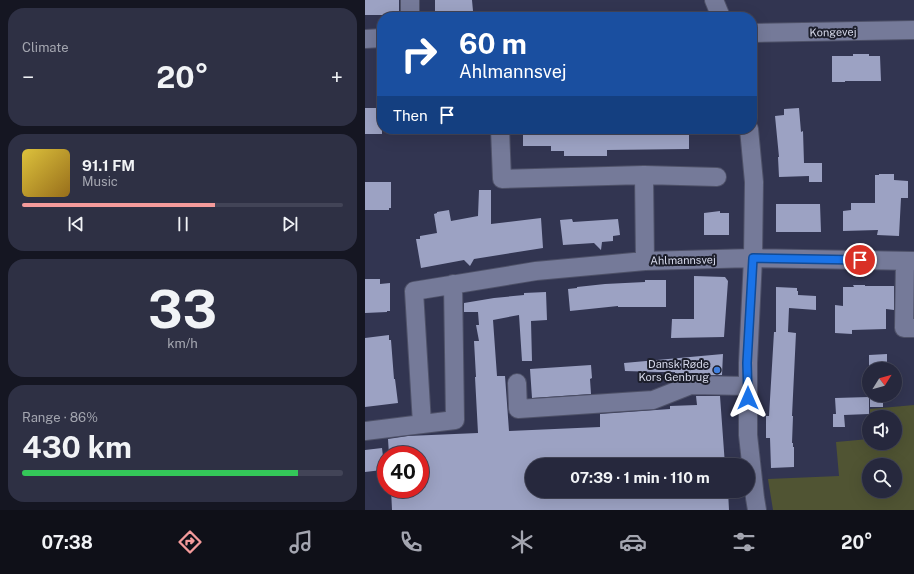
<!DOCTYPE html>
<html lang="en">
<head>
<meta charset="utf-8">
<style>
  :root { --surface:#26283d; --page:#2e3044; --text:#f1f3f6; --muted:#a4a6b0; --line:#424457; --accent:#f59b9b }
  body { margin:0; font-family:"Public Sans",sans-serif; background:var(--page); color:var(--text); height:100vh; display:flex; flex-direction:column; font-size:15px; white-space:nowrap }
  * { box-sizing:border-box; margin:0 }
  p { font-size:13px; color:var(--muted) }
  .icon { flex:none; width:22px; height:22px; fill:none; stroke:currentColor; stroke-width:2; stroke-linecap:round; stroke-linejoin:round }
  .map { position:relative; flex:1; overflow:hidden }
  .panel { display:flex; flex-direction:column; gap:8px; padding:8px; background:#151622; width:365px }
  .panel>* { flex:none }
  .hud { position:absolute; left:12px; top:12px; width:380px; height:122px; border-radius:16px; box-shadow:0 4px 16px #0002,0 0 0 1px var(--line); background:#1a4fa0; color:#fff; overflow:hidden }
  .needle { width:26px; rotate:53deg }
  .controls { position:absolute; left:497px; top:362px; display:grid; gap:8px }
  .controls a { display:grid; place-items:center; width:40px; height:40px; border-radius:50%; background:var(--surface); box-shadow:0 4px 16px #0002,0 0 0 1px var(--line); font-size:20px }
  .speed { position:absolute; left:12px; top:446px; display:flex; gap:8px; font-size:20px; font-weight:700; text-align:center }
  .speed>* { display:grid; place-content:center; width:52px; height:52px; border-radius:50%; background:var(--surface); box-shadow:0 4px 16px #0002,0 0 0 1px var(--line); line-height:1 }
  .speed .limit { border:6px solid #d22; background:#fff; color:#111 }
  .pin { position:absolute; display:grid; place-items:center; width:34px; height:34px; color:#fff; margin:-17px; border:2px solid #fff; border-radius:50%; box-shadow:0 1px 4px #0007 }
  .me { position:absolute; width:44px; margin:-22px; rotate:0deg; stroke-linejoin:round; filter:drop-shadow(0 0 3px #0008) }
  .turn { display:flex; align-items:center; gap:14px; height:84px; padding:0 16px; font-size:18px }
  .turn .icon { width:52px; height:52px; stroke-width:2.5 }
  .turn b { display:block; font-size:28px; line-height:34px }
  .then { display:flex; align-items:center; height:38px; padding:0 16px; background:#0003; gap:8px; font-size:15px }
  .big { font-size:30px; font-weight:700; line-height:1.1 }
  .panel .card { flex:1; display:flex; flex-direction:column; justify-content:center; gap:6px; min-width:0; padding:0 14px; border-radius:16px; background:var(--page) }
  .panel .dial { align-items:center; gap:0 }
  .dial b { font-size:52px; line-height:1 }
  .song { display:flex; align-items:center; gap:12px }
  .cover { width:48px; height:48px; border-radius:6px; background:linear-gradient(135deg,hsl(50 70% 55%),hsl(40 70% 35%)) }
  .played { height:4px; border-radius:2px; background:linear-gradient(90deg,var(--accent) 60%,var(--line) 60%) }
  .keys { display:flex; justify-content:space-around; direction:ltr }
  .heat { display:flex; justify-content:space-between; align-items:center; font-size:22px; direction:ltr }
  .charge { height:6px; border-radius:3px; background:linear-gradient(90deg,#34c759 86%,var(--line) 0) }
  .trip { position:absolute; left:160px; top:458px; width:230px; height:40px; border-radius:20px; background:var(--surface); box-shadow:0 4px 16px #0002,0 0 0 1px var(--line); font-weight:700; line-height:40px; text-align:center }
  .tabs { display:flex; height:64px; justify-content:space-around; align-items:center; background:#0f1018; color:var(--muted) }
  .tabs .icon { width:28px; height:28px }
  .tabs .on { color:var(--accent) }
  .tabs b { font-size:18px; color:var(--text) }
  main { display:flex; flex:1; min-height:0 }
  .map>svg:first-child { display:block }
  .green { fill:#505433; fill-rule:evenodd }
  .building { fill:#9ca2c3 }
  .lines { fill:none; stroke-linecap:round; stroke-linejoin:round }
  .minor-casing { stroke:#4e5168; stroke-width:20 }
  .minor { stroke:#757a99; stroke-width:18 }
  .route-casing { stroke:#114b97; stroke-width:10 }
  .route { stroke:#1a73e8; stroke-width:7 }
  .shop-dot { fill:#3f7fe0; stroke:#1c1e2b; stroke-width:1.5 }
  .labels { text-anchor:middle; stroke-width:4; stroke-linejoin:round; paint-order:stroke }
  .street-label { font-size:11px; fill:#d5d8e9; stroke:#1c1e2b }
  .poi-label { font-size:11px; fill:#d5d8e9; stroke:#1c1e2b; text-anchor:end }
</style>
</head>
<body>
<main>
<section class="panel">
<div class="card"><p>Climate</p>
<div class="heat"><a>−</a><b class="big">20°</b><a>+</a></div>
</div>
<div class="card">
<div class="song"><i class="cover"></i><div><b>91.1 FM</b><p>Music</p></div></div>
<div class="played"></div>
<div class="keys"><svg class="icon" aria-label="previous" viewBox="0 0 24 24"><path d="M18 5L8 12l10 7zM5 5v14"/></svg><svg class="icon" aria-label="pause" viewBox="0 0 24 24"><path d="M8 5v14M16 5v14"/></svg><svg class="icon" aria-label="next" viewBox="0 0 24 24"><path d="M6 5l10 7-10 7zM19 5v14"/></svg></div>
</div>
<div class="card dial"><b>33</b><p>km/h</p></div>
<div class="card"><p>Range · 86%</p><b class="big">430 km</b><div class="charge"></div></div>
</section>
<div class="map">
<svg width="549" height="510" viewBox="0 0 549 510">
  <rect width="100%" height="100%" fill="#323551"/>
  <!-- green -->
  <path class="green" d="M 549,405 L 549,510 L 408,510 L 403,479 L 474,476 L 471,442 L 504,439 L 504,443 L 530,443 L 530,417 L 505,417 L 505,409 ZM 504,465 L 530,465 L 530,491 L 504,491 Z"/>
  <!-- building -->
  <path class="building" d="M 0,0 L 34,0 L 34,15 L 0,15 Z
    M 70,0 L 107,0 L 108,11 L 70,12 Z
    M 488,54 L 504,54 L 504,56 L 515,56 L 516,81 L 480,81 L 480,82 L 467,82 L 467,56 L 488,56 Z
    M 0,108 L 17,108 L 17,134 L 0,134 Z
    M 434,108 L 436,132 L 438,131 L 439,163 L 457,163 L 457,182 L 444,182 L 444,176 L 414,177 L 413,157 L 414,157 L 410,116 L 419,115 L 419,109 Z
    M 158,129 L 324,129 L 324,149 L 242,150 L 242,156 L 199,156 L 199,151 L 186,151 L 186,146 L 158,146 Z
    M 514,174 L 529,174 L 529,180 L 543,181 L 543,198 L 536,198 L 534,236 L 512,235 L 513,230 L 478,231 L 478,211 L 486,210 L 486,203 L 510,203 L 510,175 L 514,175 Z
    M 0,182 L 26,182 L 26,208 L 24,208 L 24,210 L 0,210 Z
    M 114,190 L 126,190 L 126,224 L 176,218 L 178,248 L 109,259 L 105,266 L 99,260 L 56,268 L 51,239 L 55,239 L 55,236 L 72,233 L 69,214 L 72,213 L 72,212 L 84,210 L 86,221 L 113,216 Z
    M 411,204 L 455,204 L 456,232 L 411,232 Z
    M 355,211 L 355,213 L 364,213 L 364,235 L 339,235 L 339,213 Z
    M 207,219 L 208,222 L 253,219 L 255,235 L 248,236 L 248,241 L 237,242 L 236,250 L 229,243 L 198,245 L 195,220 Z
    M 329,276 L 360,277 L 363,281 L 359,337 L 306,338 L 307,319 L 329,319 Z
    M 0,279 L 15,279 L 15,284 L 25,283 L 25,311 L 22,311 L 22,312 L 0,313 Z
    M 280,280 L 301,280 L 301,307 L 253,307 L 253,306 L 205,311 L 203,289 L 212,288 L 212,287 L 240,284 L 280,282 Z
    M 488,285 L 500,285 L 500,286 L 529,286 L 529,310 L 521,309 L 521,329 L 487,330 L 487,334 L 470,333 L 470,305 L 478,306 L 478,287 L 489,287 Z
    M 411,287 L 432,288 L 432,291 L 433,291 L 433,295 L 451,296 L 451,310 L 424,308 L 423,332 L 431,333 L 427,416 L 428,416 L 427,443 L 428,443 L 428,447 L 429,447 L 429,467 L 406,468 L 405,438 L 401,438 L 401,416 L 404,416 L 409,332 L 411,332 Z
    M 181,292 L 182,320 L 166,321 L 167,361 L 157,361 L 154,315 L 128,320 L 132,376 L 140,376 L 144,431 L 235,427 L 235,414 L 305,409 L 305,406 L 332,405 L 331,396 L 355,396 L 360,465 L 167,465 L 167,491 L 363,491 L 364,510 L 27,510 L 26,489 L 55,489 L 55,455 L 24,455 L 23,439 L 43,436 L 113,433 L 110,377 L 111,377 L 109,341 L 114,341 L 111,325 L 114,325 L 113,312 L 99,312 L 99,303 L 129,298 L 159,295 L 159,293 Z
    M 24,335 L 24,340 L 26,340 L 29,379 L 30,379 L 33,403 L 0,407 L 0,338 Z
    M 358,354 L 357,375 L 330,375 L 330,373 L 310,374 L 310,372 L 293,372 L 260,371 L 259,363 Z
    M 522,354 L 522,369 L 504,369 L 504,355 Z
    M 226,365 L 227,378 L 225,379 L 226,394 L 167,398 L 165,369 Z
    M 505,395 L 518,395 L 518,407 L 505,407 Z
    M 504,397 L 504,414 L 479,415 L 480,427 L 468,427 L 468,414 L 471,414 L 470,398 Z
    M 17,448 L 19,465 L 16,466 L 17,470 L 0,472 L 0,450 Z"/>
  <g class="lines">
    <defs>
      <path id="minor" d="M 45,0 L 45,17
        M 349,0 L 356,17
        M 387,33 L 549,30
        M 0,39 L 17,38
        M 135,129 L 137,179 L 279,175 L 352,177
        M 384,129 L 389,182 L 388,258 L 383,363 L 383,435 L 390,498 L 392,510
        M 279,175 L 280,261
        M 540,261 L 539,328 L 549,328
        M 152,383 L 153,409 L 288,400 L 326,385 L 383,386
        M 57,424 L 49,291 L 171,271 L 280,261 L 388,258 L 549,261
        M 0,431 L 90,420 L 88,284"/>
    </defs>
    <!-- minor casing -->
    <use href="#minor" class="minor-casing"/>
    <!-- minor -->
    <use href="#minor" class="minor"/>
  </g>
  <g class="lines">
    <defs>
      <path id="route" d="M 383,398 L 382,363 L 388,258 L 495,260"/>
    </defs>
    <!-- route casing -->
    <use href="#route" class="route-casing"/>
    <!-- route -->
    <use href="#route" class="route"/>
  </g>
  <!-- markers -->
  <circle class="shop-dot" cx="352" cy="370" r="4"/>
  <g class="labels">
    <!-- street labels -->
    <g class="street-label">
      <text transform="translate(468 32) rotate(-1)" y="4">Kongevej</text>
      <text transform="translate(318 260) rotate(-1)" y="4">Ahlmannsvej</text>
    </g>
    <!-- poi labels -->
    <g class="poi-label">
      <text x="344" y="368">Dansk Røde<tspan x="344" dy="13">Kors Genbrug</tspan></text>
    </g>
  </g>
</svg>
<div class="controls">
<a><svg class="needle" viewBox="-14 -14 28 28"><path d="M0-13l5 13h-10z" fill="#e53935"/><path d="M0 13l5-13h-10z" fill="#a4a6b0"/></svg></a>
<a><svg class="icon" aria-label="sound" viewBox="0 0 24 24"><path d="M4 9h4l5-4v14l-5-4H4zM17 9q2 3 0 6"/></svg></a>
<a><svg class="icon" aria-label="search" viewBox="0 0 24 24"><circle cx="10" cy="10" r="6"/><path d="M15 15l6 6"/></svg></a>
</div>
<div class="speed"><div class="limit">40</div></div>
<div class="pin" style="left:495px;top:260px;background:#d93025"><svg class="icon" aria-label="arrive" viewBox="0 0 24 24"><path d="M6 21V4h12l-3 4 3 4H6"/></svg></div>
<svg class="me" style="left:383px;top:398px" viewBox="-20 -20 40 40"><path d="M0-17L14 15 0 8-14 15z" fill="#1a73e8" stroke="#fff" stroke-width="4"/></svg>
<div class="trip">07:39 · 1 min · 110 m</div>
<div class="hud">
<div class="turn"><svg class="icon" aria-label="right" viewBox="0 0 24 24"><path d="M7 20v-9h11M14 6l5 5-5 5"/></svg><div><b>60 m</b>Ahlmannsvej</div></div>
<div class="then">Then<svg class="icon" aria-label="arrive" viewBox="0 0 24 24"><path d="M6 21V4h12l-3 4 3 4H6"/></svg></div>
</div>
</div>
</main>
<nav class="tabs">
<b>07:38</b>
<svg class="icon on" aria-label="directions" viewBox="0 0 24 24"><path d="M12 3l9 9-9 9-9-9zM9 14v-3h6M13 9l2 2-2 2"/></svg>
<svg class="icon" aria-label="music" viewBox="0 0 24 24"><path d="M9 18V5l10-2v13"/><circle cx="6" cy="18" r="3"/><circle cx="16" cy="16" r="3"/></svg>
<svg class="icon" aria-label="phone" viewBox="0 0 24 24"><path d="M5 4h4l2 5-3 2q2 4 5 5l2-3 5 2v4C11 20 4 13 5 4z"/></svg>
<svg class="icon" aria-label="climate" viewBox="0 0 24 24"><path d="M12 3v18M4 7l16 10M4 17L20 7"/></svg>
<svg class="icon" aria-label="car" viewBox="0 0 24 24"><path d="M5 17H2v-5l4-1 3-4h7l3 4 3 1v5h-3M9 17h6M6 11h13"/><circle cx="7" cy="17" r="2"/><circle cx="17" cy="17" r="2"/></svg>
<svg class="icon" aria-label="filters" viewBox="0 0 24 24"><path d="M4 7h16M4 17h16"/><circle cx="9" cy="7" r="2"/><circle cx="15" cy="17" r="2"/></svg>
<b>20°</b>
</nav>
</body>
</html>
